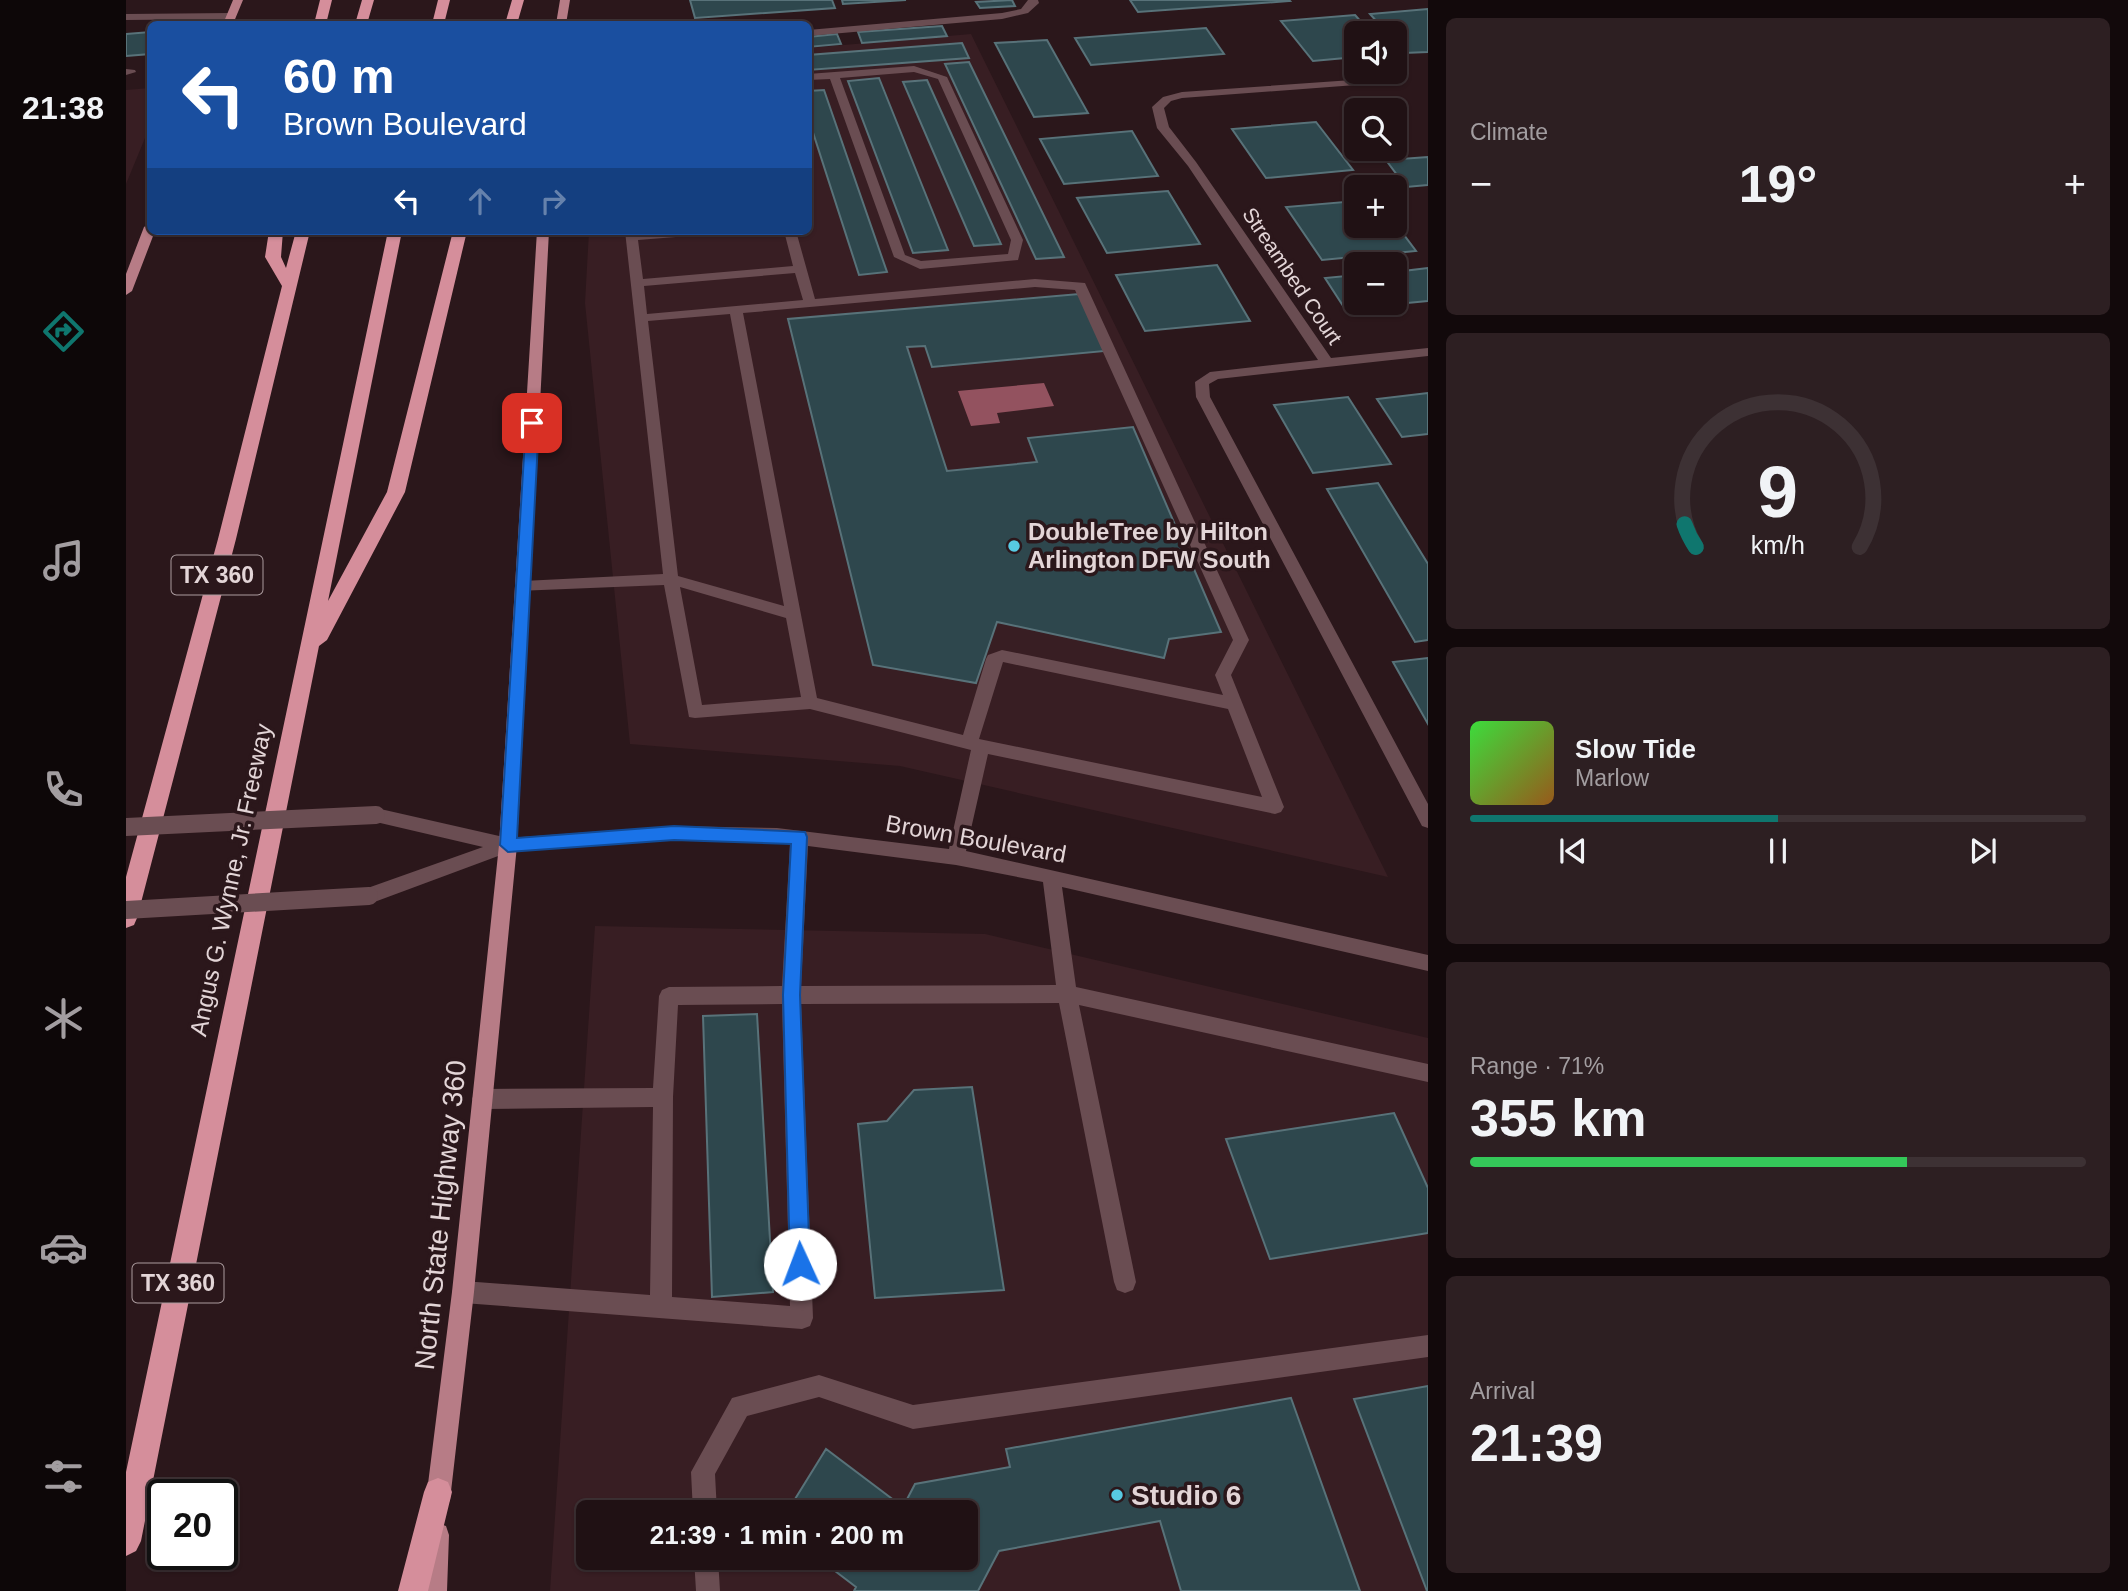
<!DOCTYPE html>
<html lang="en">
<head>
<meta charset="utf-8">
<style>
  :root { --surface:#201114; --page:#2d1f22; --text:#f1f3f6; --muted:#a29da0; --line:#3d3134; --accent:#0f766e }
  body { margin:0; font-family:Helvetica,sans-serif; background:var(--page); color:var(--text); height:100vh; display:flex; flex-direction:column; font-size:26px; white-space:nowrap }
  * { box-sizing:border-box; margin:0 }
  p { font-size:23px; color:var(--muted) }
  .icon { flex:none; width:38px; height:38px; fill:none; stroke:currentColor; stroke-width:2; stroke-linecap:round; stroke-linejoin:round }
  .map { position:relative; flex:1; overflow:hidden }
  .drawer { display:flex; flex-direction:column; gap:18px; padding:18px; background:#12090b; width:700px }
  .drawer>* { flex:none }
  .hud { position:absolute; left:21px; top:21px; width:665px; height:214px; border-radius:10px; box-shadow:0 2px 5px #0004,0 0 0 2px var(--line); background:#1a4fa0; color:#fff; overflow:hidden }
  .controls { position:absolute; left:1218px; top:21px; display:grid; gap:14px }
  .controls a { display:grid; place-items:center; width:63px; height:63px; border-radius:10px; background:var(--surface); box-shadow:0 2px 5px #0004,0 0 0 2px var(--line); font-size:35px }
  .speed { position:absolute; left:21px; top:1479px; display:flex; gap:14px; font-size:35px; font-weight:700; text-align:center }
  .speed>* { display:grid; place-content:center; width:91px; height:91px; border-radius:50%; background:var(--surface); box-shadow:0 2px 5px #0004,0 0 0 2px var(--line); line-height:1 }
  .speed .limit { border:4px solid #111; border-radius:10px; background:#fff; color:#111 }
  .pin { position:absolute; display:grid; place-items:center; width:60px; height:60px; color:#fff; margin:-30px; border-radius:14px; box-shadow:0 4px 10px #0006 }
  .me { position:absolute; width:77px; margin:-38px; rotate:358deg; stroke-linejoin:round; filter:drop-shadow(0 0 5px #0008) }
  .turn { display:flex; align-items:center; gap:24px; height:147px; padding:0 21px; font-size:32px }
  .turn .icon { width:91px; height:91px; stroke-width:2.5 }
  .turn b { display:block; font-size:49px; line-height:60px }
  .lanes { display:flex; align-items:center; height:66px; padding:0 21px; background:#0003; justify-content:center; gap:35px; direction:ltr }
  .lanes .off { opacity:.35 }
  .big { font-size:52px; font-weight:800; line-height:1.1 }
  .drawer .widget { flex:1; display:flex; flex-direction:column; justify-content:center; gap:10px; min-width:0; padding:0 24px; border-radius:10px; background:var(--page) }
  .drawer .dial { align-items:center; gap:0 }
  .dial svg { height:182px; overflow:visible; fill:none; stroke:var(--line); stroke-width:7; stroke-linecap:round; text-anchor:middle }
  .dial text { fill:var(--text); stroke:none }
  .song { display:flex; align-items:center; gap:21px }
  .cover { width:84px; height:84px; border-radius:10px; background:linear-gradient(135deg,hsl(120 70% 55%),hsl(30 70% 35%)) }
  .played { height:7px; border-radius:4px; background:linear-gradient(90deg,var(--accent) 50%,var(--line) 50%) }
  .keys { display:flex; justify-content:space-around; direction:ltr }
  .heat { display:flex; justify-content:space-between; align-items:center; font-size:38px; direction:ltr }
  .charge { height:10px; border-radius:5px; background:linear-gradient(90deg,#34c759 71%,var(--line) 0) }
  .trip { position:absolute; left:450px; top:1500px; width:402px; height:70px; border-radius:10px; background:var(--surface); box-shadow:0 2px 5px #0004,0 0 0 2px var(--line); font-weight:800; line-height:70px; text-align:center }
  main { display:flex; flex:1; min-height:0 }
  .dock { display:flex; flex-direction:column; width:126px; justify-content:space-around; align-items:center; background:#0d0708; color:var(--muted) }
  .dock .icon { width:49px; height:49px }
  .dock .on { color:var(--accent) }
  .dock b { font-size:32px; color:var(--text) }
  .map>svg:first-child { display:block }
  .built { fill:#381e23; fill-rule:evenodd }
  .water { fill:#93525f }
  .building { fill:#2e474d; stroke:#587279; stroke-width:2 }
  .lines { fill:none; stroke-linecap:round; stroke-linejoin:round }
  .minor { fill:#6a4d52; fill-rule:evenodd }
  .major { fill:#b77c86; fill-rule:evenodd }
  .highway { fill:#d58e9b; fill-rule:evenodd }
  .minor-bridge { stroke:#6a4d52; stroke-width:18 }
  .route { fill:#1a73e8; stroke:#114b97; stroke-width:2 }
  .poi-dot { fill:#57c9e2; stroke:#2b171b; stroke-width:2.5 }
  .labels { text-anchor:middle; stroke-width:7; stroke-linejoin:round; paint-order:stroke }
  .far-street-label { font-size:21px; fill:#e3d5d7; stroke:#2b171b }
  .shield { fill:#2b171b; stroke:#ac9c9f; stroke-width:2 }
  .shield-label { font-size:23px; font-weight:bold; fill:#e3d5d7 }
  .poi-label { font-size:24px; font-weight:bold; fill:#e3d5d7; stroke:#2b171b; text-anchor:start }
  .street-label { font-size:24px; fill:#e3d5d7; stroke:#2b171b }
  .near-street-label { font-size:28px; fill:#e3d5d7; stroke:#2b171b }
  .near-poi-label { font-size:28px; font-weight:bold; fill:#e3d5d7; stroke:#2b171b; text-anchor:start }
</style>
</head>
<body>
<main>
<nav class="dock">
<b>21:38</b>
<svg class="icon on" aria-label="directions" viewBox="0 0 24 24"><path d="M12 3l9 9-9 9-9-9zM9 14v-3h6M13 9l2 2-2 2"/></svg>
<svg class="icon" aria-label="music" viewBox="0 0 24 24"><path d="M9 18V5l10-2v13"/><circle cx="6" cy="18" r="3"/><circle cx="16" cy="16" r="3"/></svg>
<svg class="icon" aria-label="phone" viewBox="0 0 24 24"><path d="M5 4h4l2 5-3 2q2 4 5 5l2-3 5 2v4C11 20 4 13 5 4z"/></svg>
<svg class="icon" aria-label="climate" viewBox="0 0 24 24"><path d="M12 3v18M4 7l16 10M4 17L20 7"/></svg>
<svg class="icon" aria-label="car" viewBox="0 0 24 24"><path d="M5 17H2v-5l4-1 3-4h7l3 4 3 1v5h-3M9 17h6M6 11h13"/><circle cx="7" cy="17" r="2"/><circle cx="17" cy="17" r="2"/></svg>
<svg class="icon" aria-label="filters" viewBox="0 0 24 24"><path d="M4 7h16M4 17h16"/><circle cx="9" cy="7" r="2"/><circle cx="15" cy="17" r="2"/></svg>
</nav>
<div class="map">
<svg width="1302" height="1591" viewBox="0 0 1302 1591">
  <rect width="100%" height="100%" fill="#2b171b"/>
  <!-- built -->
  <path class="built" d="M 845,34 L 1262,877 L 774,766 L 504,744 L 459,303 L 463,231 L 682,231 L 683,48 Z
    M 24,88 L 24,126 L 0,184 L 0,90 Z
    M 469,926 L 859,934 L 1302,1038 L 1302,1591 L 424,1591 ZM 462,1512 L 840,1512 L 840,1558 L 462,1558 Z"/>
  <!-- water -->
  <path class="water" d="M 918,383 L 928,406 L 871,413 L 874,423 L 845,426 L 832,391 Z"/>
  <!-- building -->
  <path class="building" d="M 564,0 L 706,0 L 709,8 L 569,18 Z
    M 716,0 L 780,0 L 717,4 Z
    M 886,0 L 889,6 L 854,8 L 850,2 Z
    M 1004,0 L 1163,0 L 1164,1 L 1012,12 Z
    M 1302,9 L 1302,52 L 1278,53 L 1269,42 L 1269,33 L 1261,33 L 1244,14 Z
    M 1229,15 L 1245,33 L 1230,33 L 1230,57 L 1187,61 L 1155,21 Z
    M 610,20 L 612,24 L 576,22 Z
    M 816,26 L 821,36 L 736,43 L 732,32 Z
    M 1080,28 L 1098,54 L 965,65 L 949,38 Z
    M 24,32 L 24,54 L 0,56 L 0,34 Z
    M 711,34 L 715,44 L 682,47 L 682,37 Z
    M 921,40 L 962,113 L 908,117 L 869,43 Z
    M 836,43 L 843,58 L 682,70 L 682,55 Z
    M 843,62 L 938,257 L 910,259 L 819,64 Z
    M 753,78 L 822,250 L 787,253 L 722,81 Z
    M 801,80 L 875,244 L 848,246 L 777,82 Z
    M 698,90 L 761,272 L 733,275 L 682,117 L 682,91 Z
    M 1190,122 L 1227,170 L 1140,178 L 1106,129 Z
    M 1006,131 L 1032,176 L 938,184 L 914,139 Z
    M 1302,157 L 1302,185 L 1280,187 L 1260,160 Z
    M 1042,191 L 1074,244 L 981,253 L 951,198 Z
    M 1230,201 L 1230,226 L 1269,226 L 1269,223 L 1290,251 L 1196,260 L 1160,207 Z
    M 1091,265 L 1124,321 L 1019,331 L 990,275 Z
    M 1302,268 L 1302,301 L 1219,309 L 1199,278 L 1230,275 L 1230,303 L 1269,303 L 1269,272 Z
    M 953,294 L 979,351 L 806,367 L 799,346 L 781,347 L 821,471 L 911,462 L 902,438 L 1007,427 L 1095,632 L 1043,639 L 1038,658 L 871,622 L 850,683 L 747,665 L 662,319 Z
    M 1302,393 L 1302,434 L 1276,437 L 1251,399 Z
    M 1222,397 L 1265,464 L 1187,473 L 1148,405 Z
    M 1252,483 L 1302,564 L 1302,640 L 1289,642 L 1201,489 Z
    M 1302,658 L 1302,724 L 1267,662 Z
    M 631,1014 L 647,1292 L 586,1297 L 577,1016 Z
    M 846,1087 L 878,1290 L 749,1298 L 732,1124 L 761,1121 L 788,1090 Z
    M 1268,1113 L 1302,1188 L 1302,1233 L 1144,1259 L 1100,1139 Z
    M 1302,1386 L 1302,1591 L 1301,1591 L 1228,1399 Z
    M 1165,1398 L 1234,1591 L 1055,1591 L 1034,1521 L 873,1551 L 852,1591 L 728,1591 L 730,1587 L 692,1558 L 840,1558 L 840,1512 L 661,1512 L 700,1449 L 777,1507 L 789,1484 L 884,1467 L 880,1449 Z"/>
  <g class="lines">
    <!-- minor -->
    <path class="minor" d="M 902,0 L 912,0 L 913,3 L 902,13 L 876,19 L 682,36 L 682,30 L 876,13 L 895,9 Z
      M 0,14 L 105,13 L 110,16 L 105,19 L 0,20 Z
      M 788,66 L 821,77 L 897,240 L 892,260 L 794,269 L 768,257 L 704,79 L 682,80 L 682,74 ZM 788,72 L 812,79 L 885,240 L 882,254 L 795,261 L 779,255 L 714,78 Z
      M 0,69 L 9,70 L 10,72 L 0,75 Z
      M 1226,80 L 1230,81 L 1230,85 L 1056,98 L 1045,101 L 1038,108 L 1043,127 L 1070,162 L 1205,358 L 1302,348 L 1302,356 L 1092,379 L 1083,384 L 1084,397 L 1302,804 L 1302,828 L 1296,826 L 1070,397 L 1069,382 L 1084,372 L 1192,360 L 1062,166 L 1031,128 L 1026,107 L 1037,97 L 1056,92 Z
      M 499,231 L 581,231 L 575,235 L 512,240 L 517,279 L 667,266 L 658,231 L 670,231 L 689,299 L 909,279 L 959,283 L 1123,640 L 1105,675 L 1158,807 L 1155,812 L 1149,814 L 862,754 L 840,851 L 1302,955 L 1302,971 L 936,887 L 950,987 L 1302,1064 L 1302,1082 L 953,1005 L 1010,1282 L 1007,1290 L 999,1293 L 991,1290 L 988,1282 L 933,1003 L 675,1004 L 687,1318 L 684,1326 L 676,1329 L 337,1303 L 329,1300 L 326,1292 L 329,1284 L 337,1281 L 524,1295 L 527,1107 L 356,1109 L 349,1106 L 346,1099 L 349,1092 L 356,1089 L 527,1088 L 533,996 L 536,990 L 543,987 L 656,986 L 664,844 L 548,840 L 383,852 L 243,904 L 236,902 L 234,896 L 236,890 L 357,847 L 250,822 L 244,820 L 241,815 L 244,810 L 250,808 L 382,838 L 548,826 L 651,828 L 823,849 L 845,750 L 684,709 L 569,718 L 563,717 L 538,585 L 391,591 L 389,587 L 397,581 L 537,574 ZM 669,273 L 677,300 L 521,314 L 518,286 ZM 909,287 L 949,290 L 1107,640 L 1089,675 L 1097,695 L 876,650 L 862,655 L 860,659 L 837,735 L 691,698 L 617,313 ZM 604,314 L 658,606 L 552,576 L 522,321 ZM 554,587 L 660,618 L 675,697 L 576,705 ZM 877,662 L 1102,709 L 1136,797 L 853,739 ZM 682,846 L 830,865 L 917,882 L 930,985 L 675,986 ZM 656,1004 L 664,1306 L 546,1297 L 547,1097 L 552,1005 Z
      M 1302,1335 L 1302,1357 L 787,1429 L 693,1397 L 621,1416 L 589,1474 L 591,1512 L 567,1512 L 565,1472 L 606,1398 L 693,1375 L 787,1405 Z
      M 568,1558 L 592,1558 L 594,1591 L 570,1591 Z"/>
    <!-- major -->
    <path class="major" d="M 107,0 L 117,0 L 107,24 L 97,24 Z
      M 434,0 L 444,0 L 440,24 L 430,24 Z
      M 24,223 L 24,231 L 29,231 L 6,291 L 0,295 L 0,274 L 18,227 Z
      M 411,231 L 423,231 L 391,845 L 348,1292 L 324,1500 L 320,1508 L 312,1512 L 304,1508 L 300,1500 L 326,1292 L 373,845 Z
      M 311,1523 L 320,1526 L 323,1535 L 321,1591 L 297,1591 L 299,1535 L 302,1526 Z"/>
    <!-- highway -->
    <path class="highway" d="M 194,0 L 206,0 L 200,24 L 188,24 Z
      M 236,0 L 248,0 L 241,24 L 229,24 Z
      M 312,0 L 324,0 L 318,24 L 306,24 Z
      M 386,0 L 398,0 L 391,24 L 379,24 Z
      M 143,231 L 157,231 L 155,257 L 160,268 L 170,231 L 184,231 L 110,539 L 11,918 L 8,925 L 0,928 L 0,877 L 92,539 L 156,286 L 139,257 Z
      M 262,231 L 276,231 L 202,601 L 261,492 L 327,231 L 341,231 L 279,492 L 201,640 L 193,646 L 15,1541 L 10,1551 L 0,1556 L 0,1472 Z
      M 312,1478 L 322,1482 L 326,1492 L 302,1591 L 272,1591 L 298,1492 L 302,1482 Z"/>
    <!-- minor-bridge -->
    <path class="minor-bridge" d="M 0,827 L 250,815
      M 0,910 L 243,896"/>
  </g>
  <!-- route -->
  <path class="route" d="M 406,418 L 413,423 L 391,838 L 548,826 L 679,832 L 681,837 L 674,995 L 684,1264 L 681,1271 L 674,1274 L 667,1271 L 664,1264 L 657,995 L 665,844 L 548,840 L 382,852 L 374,845 L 400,423 Z"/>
  <!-- markers -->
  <g class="poi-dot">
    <circle cx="888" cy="546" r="7"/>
    <circle cx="991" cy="1495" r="7"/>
  </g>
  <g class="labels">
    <!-- far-street labels -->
    <g class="far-street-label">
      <text transform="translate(1166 276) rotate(56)" y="7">Streambed Court</text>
    </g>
    <!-- shield labels -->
    <g class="shield">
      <rect x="45.5" y="555.5" width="91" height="39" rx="5"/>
      <rect x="6.5" y="1263.5" width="91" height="39" rx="5"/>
    </g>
    <g class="shield-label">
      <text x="91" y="583">TX 360</text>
      <text x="52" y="1291">TX 360</text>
    </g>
    <!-- poi labels -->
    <g class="poi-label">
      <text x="902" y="540">DoubleTree by Hilton<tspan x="902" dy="28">Arlington DFW South</tspan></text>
    </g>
    <!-- street labels -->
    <g class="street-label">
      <text transform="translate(850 839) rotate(10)" y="8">Brown Boulevard</text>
      <text transform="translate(105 880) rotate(-78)" y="8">Angus G. Wynne, Jr. Freeway</text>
    </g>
    <!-- near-street labels -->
    <g class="near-street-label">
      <text transform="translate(314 1215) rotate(-84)" y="10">North State Highway 360</text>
    </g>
    <!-- near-poi labels -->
    <g class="near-poi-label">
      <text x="1005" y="1505">Studio 6</text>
    </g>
  </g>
</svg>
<div class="controls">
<a><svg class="icon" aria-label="sound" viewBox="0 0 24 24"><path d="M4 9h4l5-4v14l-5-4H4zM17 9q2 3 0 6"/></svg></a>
<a><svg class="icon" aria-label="search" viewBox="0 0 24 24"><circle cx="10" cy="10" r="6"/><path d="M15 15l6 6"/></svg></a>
<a>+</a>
<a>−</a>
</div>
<div class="speed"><div class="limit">20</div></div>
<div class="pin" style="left:406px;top:423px;background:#d93025"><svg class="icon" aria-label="arrive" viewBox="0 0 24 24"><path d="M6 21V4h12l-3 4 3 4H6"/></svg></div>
<svg class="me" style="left:674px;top:1264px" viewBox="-20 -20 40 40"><circle r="19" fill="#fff"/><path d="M0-13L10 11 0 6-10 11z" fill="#1a73e8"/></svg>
<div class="trip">21:39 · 1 min · 200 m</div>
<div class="hud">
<div class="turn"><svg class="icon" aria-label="left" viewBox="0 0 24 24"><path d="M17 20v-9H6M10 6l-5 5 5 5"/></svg><div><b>60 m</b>Brown Boulevard</div></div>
<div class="lanes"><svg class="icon" aria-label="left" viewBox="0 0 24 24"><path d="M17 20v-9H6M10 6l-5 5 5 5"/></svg><svg class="icon off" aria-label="ahead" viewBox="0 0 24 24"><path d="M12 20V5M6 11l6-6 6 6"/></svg><svg class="icon off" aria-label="right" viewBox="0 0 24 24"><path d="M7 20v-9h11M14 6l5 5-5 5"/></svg></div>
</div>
</div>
<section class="drawer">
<div class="widget"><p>Climate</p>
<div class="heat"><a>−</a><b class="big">19°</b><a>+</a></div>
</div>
<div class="widget dial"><svg viewBox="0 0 100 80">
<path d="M14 69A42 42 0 1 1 86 69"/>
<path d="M14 69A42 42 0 0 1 9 59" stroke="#0f766e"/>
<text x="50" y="56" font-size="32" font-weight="700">9</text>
<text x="50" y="72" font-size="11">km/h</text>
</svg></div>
<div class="widget">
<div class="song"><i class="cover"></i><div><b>Slow Tide</b><p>Marlow</p></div></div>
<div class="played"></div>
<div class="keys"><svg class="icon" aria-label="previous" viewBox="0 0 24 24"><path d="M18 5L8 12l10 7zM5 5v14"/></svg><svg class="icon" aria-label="pause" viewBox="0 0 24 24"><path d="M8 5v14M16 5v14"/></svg><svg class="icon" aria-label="next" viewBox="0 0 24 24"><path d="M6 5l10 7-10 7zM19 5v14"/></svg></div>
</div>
<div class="widget"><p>Range · 71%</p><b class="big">355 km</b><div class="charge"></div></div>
<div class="widget"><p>Arrival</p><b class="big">21:39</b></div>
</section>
</main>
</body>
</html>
